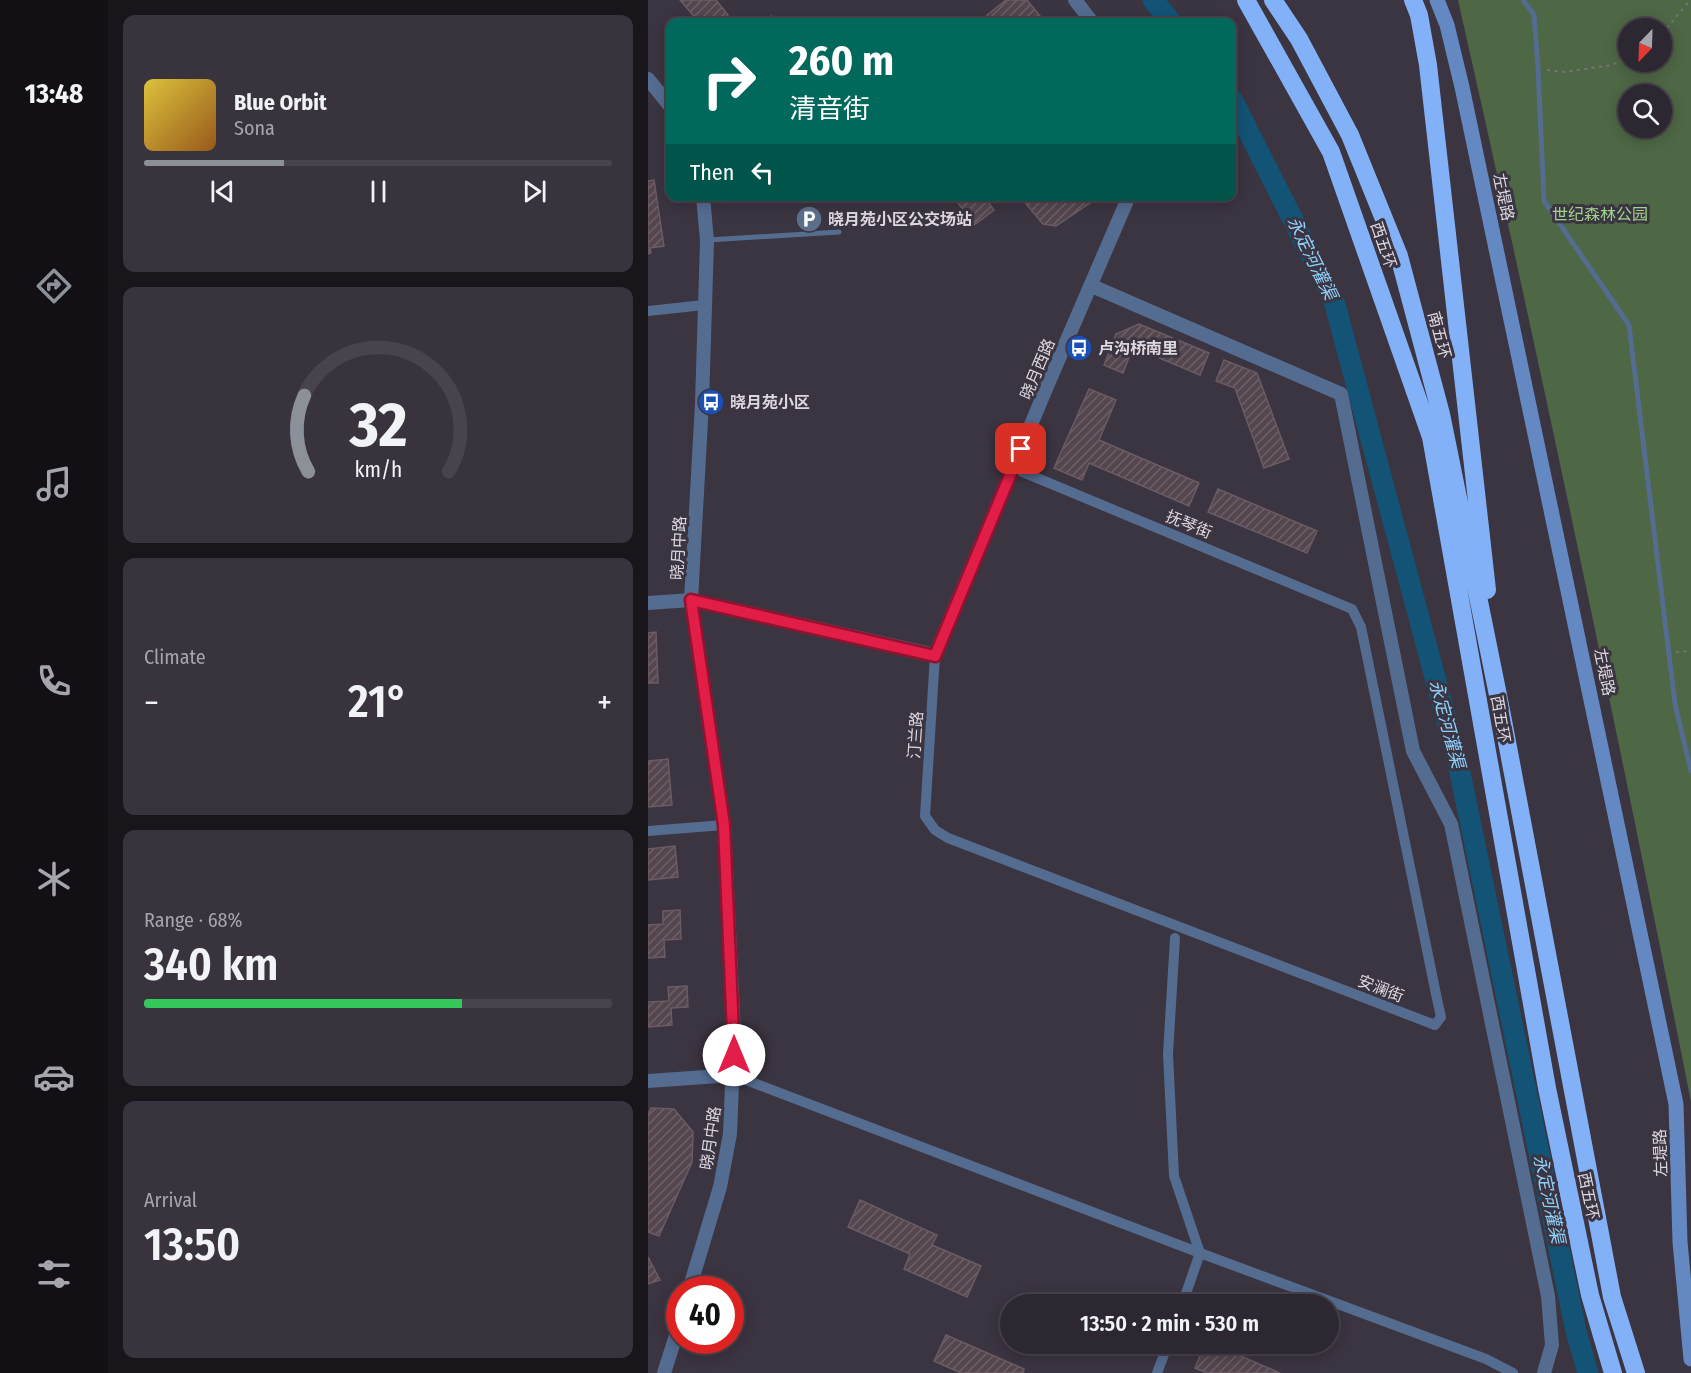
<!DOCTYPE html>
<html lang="en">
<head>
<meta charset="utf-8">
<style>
  :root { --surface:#2c2731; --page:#38333d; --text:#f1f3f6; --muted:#a6a5ab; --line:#48444d; --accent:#8c9099 }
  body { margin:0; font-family:"Fira Sans Condensed","Noto Sans SC",sans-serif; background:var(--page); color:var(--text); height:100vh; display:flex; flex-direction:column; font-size:22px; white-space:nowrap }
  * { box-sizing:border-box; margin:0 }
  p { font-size:20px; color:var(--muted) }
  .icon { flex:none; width:33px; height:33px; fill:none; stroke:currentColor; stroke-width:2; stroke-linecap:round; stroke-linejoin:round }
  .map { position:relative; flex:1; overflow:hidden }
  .panel { display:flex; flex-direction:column; gap:15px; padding:15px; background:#18151b; width:540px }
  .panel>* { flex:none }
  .banner { position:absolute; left:18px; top:18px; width:570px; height:183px; border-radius:12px; box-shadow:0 3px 15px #0003,0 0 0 2px var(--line); background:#00695c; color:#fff; overflow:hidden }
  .needle { width:39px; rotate:203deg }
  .buttons { position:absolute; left:970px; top:18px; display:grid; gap:12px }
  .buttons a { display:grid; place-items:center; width:54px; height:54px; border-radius:50%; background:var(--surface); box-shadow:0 3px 15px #0003,0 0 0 2px var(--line); font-size:30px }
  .speed { position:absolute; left:18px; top:1276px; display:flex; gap:12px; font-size:30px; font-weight:700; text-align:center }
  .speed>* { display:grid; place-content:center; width:78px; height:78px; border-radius:50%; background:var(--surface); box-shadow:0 3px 15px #0003,0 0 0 2px var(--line); line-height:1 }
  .speed .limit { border:9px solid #d22; background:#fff; color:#111 }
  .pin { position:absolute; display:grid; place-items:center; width:51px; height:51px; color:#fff; margin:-26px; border-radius:12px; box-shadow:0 3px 9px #0006 }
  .me { position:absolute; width:66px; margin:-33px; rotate:0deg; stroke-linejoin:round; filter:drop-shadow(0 0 4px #0008) }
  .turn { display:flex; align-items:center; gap:21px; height:126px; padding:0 24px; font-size:27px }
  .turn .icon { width:78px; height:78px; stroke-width:2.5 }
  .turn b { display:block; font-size:42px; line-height:51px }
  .then { display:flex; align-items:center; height:57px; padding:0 24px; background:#0003; gap:12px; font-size:22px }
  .big { font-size:45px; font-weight:600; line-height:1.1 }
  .panel .tile { flex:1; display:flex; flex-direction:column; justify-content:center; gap:9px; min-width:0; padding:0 21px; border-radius:12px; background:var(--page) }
  .panel .dial { align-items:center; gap:0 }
  .dial svg { height:156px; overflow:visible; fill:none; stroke:var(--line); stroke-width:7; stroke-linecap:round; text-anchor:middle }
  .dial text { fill:var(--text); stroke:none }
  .song { display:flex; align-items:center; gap:18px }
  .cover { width:72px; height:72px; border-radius:9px; background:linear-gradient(135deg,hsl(50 70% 55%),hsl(30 70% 35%)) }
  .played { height:6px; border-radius:3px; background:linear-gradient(90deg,var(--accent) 30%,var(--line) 30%) }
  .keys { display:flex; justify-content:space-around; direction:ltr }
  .heat { display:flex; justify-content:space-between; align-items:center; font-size:33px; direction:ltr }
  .charge { height:9px; border-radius:4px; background:linear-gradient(90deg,#34c759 68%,var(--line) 0) }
  .trip { position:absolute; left:352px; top:1294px; width:339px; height:60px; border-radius:30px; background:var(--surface); box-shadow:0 3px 15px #0003,0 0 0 2px var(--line); font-weight:600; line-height:60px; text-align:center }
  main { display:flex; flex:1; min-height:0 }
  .dock { display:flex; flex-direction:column; width:108px; justify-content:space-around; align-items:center; background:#121014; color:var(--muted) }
  .dock .icon { width:42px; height:42px }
  .dock .selected { color:var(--accent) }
  .dock b { font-size:27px; color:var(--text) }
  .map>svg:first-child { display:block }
  .green { fill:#4e6744; fill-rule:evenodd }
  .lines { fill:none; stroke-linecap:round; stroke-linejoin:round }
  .river { stroke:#135375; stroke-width:21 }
  .building { fill:url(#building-hatch); stroke:#6a5b64; stroke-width:1.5 }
  .path { stroke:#78727d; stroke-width:2; stroke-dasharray:3 4.5; stroke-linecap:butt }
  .service { stroke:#546c90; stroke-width:5 }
  .minor { stroke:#546c90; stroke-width:10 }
  .tertiary { stroke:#546c90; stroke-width:14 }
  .secondary { stroke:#6388c2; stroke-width:15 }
  .motorway { stroke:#83b1f8; stroke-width:18 }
  .route-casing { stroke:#92132f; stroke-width:15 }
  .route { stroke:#e11d48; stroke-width:10 }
  .labels { text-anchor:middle; stroke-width:6; stroke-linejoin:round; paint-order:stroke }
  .street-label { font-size:16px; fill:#ddd8e0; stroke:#3b3441 }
  .park-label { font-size:16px; fill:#9fd48a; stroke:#3b3441 }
  .poi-label { font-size:16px; font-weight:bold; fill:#ddd8e0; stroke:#3b3441; text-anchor:start }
  .water-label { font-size:18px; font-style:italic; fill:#8ed0fc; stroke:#3b3441 }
</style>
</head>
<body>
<main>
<nav class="dock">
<b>13:48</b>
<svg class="icon selected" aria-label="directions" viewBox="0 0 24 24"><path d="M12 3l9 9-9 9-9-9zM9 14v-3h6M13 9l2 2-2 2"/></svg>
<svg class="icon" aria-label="music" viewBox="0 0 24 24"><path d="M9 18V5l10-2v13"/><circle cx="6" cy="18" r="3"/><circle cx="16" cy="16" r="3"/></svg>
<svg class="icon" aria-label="phone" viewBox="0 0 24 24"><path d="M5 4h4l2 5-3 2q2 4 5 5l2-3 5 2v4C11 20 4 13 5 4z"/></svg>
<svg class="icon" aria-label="climate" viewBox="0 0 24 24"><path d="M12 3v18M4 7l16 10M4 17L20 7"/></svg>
<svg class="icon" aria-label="car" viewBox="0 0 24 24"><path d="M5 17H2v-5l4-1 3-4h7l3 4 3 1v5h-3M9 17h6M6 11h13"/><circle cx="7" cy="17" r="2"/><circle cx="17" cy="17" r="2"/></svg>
<svg class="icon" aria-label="filters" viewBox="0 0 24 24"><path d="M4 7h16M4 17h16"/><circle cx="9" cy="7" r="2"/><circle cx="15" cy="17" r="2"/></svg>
</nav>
<section class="panel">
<div class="tile">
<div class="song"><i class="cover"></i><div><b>Blue Orbit</b><p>Sona</p></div></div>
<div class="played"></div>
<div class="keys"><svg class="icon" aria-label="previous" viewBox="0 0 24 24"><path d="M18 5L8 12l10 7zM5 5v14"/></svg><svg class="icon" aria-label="pause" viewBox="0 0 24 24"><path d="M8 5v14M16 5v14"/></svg><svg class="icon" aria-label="next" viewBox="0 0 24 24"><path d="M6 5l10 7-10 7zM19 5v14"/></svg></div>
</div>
<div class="tile dial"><svg viewBox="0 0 100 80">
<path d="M14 69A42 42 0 1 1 86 69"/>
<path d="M14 69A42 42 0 0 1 12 30" stroke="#8c9099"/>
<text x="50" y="56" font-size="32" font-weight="700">32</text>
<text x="50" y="72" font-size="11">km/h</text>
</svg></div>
<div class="tile"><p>Climate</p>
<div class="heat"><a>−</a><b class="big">21°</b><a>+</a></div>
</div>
<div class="tile"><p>Range · 68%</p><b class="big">340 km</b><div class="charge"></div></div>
<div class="tile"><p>Arrival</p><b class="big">13:50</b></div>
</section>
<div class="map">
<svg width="1043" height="1373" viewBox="0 0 1043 1373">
  <defs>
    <pattern id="building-hatch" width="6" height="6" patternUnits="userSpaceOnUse" patternTransform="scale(1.5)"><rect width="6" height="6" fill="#54464e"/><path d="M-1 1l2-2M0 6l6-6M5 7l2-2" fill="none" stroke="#6c6067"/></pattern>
  </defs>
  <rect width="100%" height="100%" fill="#3b3441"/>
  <!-- green -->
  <path class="green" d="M 810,0 L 1043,0 L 1043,1116 L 1043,1102 C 970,733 893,366 810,0 ZM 981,28 L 1014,28 L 1014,62 L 981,62 ZM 981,94 L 1014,94 L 1014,128 L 981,128 Z"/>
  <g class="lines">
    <!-- river -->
    <path class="river" d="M 505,0 L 523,22
      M 584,99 L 686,301 L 810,763 L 928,1331 L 940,1373"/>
  </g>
  <!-- building -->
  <path class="building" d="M 32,0 L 68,0 L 80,15 L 71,22 L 51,22 Z
    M 358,0 L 379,0 L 397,22 L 345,22 L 339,15 Z
    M 123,16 L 129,22 L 115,22 Z
    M 6,180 L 16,246 L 2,248 L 3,253 L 0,254 L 0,181 Z
    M 305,196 L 336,196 L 346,210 L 326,225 Z
    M 390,196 L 401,196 L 404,200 L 408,196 L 447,196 L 445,201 L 408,226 L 395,224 L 378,204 Z
    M 491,324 L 561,353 L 552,375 L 485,347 L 475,373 L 456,365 L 468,334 Z
    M 576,360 L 609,373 L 641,459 L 616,468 L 587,388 L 568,381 Z
    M 441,389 L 468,400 L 451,440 L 551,483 L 541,506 L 441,463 L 434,480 L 406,468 Z
    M 570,489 L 669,531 L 659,553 L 560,512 Z
    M 8,632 L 10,683 L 0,683 L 0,633 Z
    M 20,759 L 24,805 L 0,807 L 0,761 Z
    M 27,846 L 30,877 L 0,880 L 0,849 Z
    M 32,910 L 33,939 L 16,940 L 17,957 L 0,958 L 0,925 L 15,924 L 15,911 Z
    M 39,986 L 40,1007 L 23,1008 L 24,1025 L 0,1027 L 0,1002 L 21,1001 L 20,987 Z
    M 3,1108 L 26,1109 L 45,1132 L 44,1162 L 11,1236 L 0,1232 L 0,1114 Z
    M 212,1200 L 289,1235 L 284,1245 L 333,1266 L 319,1297 L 256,1269 L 262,1254 L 200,1227 Z
    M 0,1257 L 12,1280 L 0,1284 Z
    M 298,1335 L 376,1369 L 375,1373 L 313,1373 L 286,1361 Z
    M 557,1344 L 565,1344 L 632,1373 L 559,1373 L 547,1368 Z"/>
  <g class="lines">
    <!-- path -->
    <path class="path" d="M 1014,34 L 1042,0
      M 899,70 L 917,72 L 964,65 L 981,57
      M 1028,652 L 1043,651"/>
    <!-- service -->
    <path class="service" d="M 875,0 L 886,15 L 890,68 L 896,201 L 981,325 L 1027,704 L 1043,771
      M 60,240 L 191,232"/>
    <!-- minor -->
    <path class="minor" d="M 0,311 L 56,305
      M 287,655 L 277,816 L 287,830 L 300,838 L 787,1025 L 793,1017 L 789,999 L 713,627 L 704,609 L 365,468
      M 0,831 L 76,825
      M 527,938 L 520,1054 L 526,1176 L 552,1253 L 534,1305
      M 85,1075 L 552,1253 L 838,1359 L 865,1373
      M 509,1373 L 520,1344"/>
    <!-- tertiary -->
    <path class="tertiary" d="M 427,0 L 444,22
      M 0,79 L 22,106
      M 444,286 L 693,394 L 765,751 L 803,824 L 900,1296 L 904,1345 L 896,1373
      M 0,603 L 43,600 L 287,655 L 397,391 L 481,196
      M 0,1081 L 85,1075
      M 41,1290 L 72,1187 L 82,1134 L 86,1035 L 76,825 L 43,600 L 54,403 L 59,241 L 55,196
      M 16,1373 L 32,1323"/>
    <!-- secondary -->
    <path class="secondary" d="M 789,0 L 799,25 L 814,87 L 1028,1104 L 1032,1242 L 1043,1359"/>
    <!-- motorway -->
    <path class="motorway" d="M 598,0 L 683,152 L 783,437 L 899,1088 L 942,1295 L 965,1373
      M 625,0 L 651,39 L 702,135 L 751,256 L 793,414 L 852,705 L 964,1297 L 988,1373
      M 765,0 L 771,15 L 780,65 L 839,590"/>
  </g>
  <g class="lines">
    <defs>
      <path id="route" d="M 86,1055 L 76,825 L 43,600 L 287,656 L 373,449"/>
    </defs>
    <!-- route casing -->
    <use href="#route" class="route-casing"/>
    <!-- route -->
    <use href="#route" class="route"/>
  </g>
  <!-- icons -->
  <defs>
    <symbol id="parking-disc" viewBox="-11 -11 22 22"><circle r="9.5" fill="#5c6f8a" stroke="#3b3441"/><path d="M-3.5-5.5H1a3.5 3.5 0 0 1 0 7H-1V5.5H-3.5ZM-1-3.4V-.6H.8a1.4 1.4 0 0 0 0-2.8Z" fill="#fff"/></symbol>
    <symbol id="bus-disc" viewBox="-11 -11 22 22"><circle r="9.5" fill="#1a4fb4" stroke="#3b3441"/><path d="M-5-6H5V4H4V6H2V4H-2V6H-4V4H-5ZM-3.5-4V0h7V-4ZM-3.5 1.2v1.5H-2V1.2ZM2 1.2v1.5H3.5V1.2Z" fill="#fff"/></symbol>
  </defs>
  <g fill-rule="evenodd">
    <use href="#parking-disc" x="146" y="204" width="30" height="30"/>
    <use href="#bus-disc" x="416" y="333" width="30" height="30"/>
    <use href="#bus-disc" x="48" y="387" width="30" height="30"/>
  </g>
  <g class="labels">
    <!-- street labels -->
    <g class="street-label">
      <text transform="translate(856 197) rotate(78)" y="6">左堤路</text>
      <text transform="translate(736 245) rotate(71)" y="6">西五环</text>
      <text transform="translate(792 335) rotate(75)" y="6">南五环</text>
      <text transform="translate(389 369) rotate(-67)" y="6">晓月西路</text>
      <text transform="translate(541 524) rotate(22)" y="6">抚琴街</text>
      <text transform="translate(30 548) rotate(-87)" y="6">晓月中路</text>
      <text transform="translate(957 672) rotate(78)" y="6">左堤路</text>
      <text transform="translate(853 719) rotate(80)" y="6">西五环</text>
      <text transform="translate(267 735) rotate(-86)" y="6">汀兰路</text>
      <text transform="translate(733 988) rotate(21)" y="6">安澜街</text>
      <text transform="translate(62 1138) rotate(-82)" y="6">晓月中路</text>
      <text transform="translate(1012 1153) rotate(-92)" y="6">左堤路</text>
      <text transform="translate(941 1196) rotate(78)" y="6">西五环</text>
    </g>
    <!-- park labels -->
    <g class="park-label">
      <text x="952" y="220">世纪森林公园</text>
    </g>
    <!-- poi labels -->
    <g class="poi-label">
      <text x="180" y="225">晓月苑小区公交场站</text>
      <text x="450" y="354">卢沟桥南里</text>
      <text x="82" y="408">晓月苑小区</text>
    </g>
    <!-- water labels -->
    <g class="water-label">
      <text transform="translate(664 258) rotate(64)" y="6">永定河灌渠</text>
      <text transform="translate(799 724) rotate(75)" y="6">永定河灌渠</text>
      <text transform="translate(901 1199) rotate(78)" y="6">永定河灌渠</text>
    </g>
  </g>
</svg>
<div class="buttons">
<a><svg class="needle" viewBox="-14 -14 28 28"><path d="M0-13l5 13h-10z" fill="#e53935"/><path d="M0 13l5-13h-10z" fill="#a6a5ab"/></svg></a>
<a><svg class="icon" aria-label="search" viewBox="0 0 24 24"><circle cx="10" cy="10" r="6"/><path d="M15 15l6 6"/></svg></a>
</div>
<div class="speed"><div class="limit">40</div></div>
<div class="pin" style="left:373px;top:449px;background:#d93025"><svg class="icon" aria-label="arrive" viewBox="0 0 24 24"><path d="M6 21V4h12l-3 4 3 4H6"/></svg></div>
<svg class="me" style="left:86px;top:1055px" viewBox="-20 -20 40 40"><circle r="19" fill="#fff"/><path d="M0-13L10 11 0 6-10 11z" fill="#e11d48"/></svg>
<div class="trip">13:50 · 2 min · 530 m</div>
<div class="banner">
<div class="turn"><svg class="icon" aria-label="right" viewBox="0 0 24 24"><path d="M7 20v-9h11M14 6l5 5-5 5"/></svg><div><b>260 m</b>清音街</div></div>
<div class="then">Then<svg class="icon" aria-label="left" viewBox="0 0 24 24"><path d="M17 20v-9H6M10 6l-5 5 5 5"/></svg></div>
</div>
</div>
</main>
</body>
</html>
